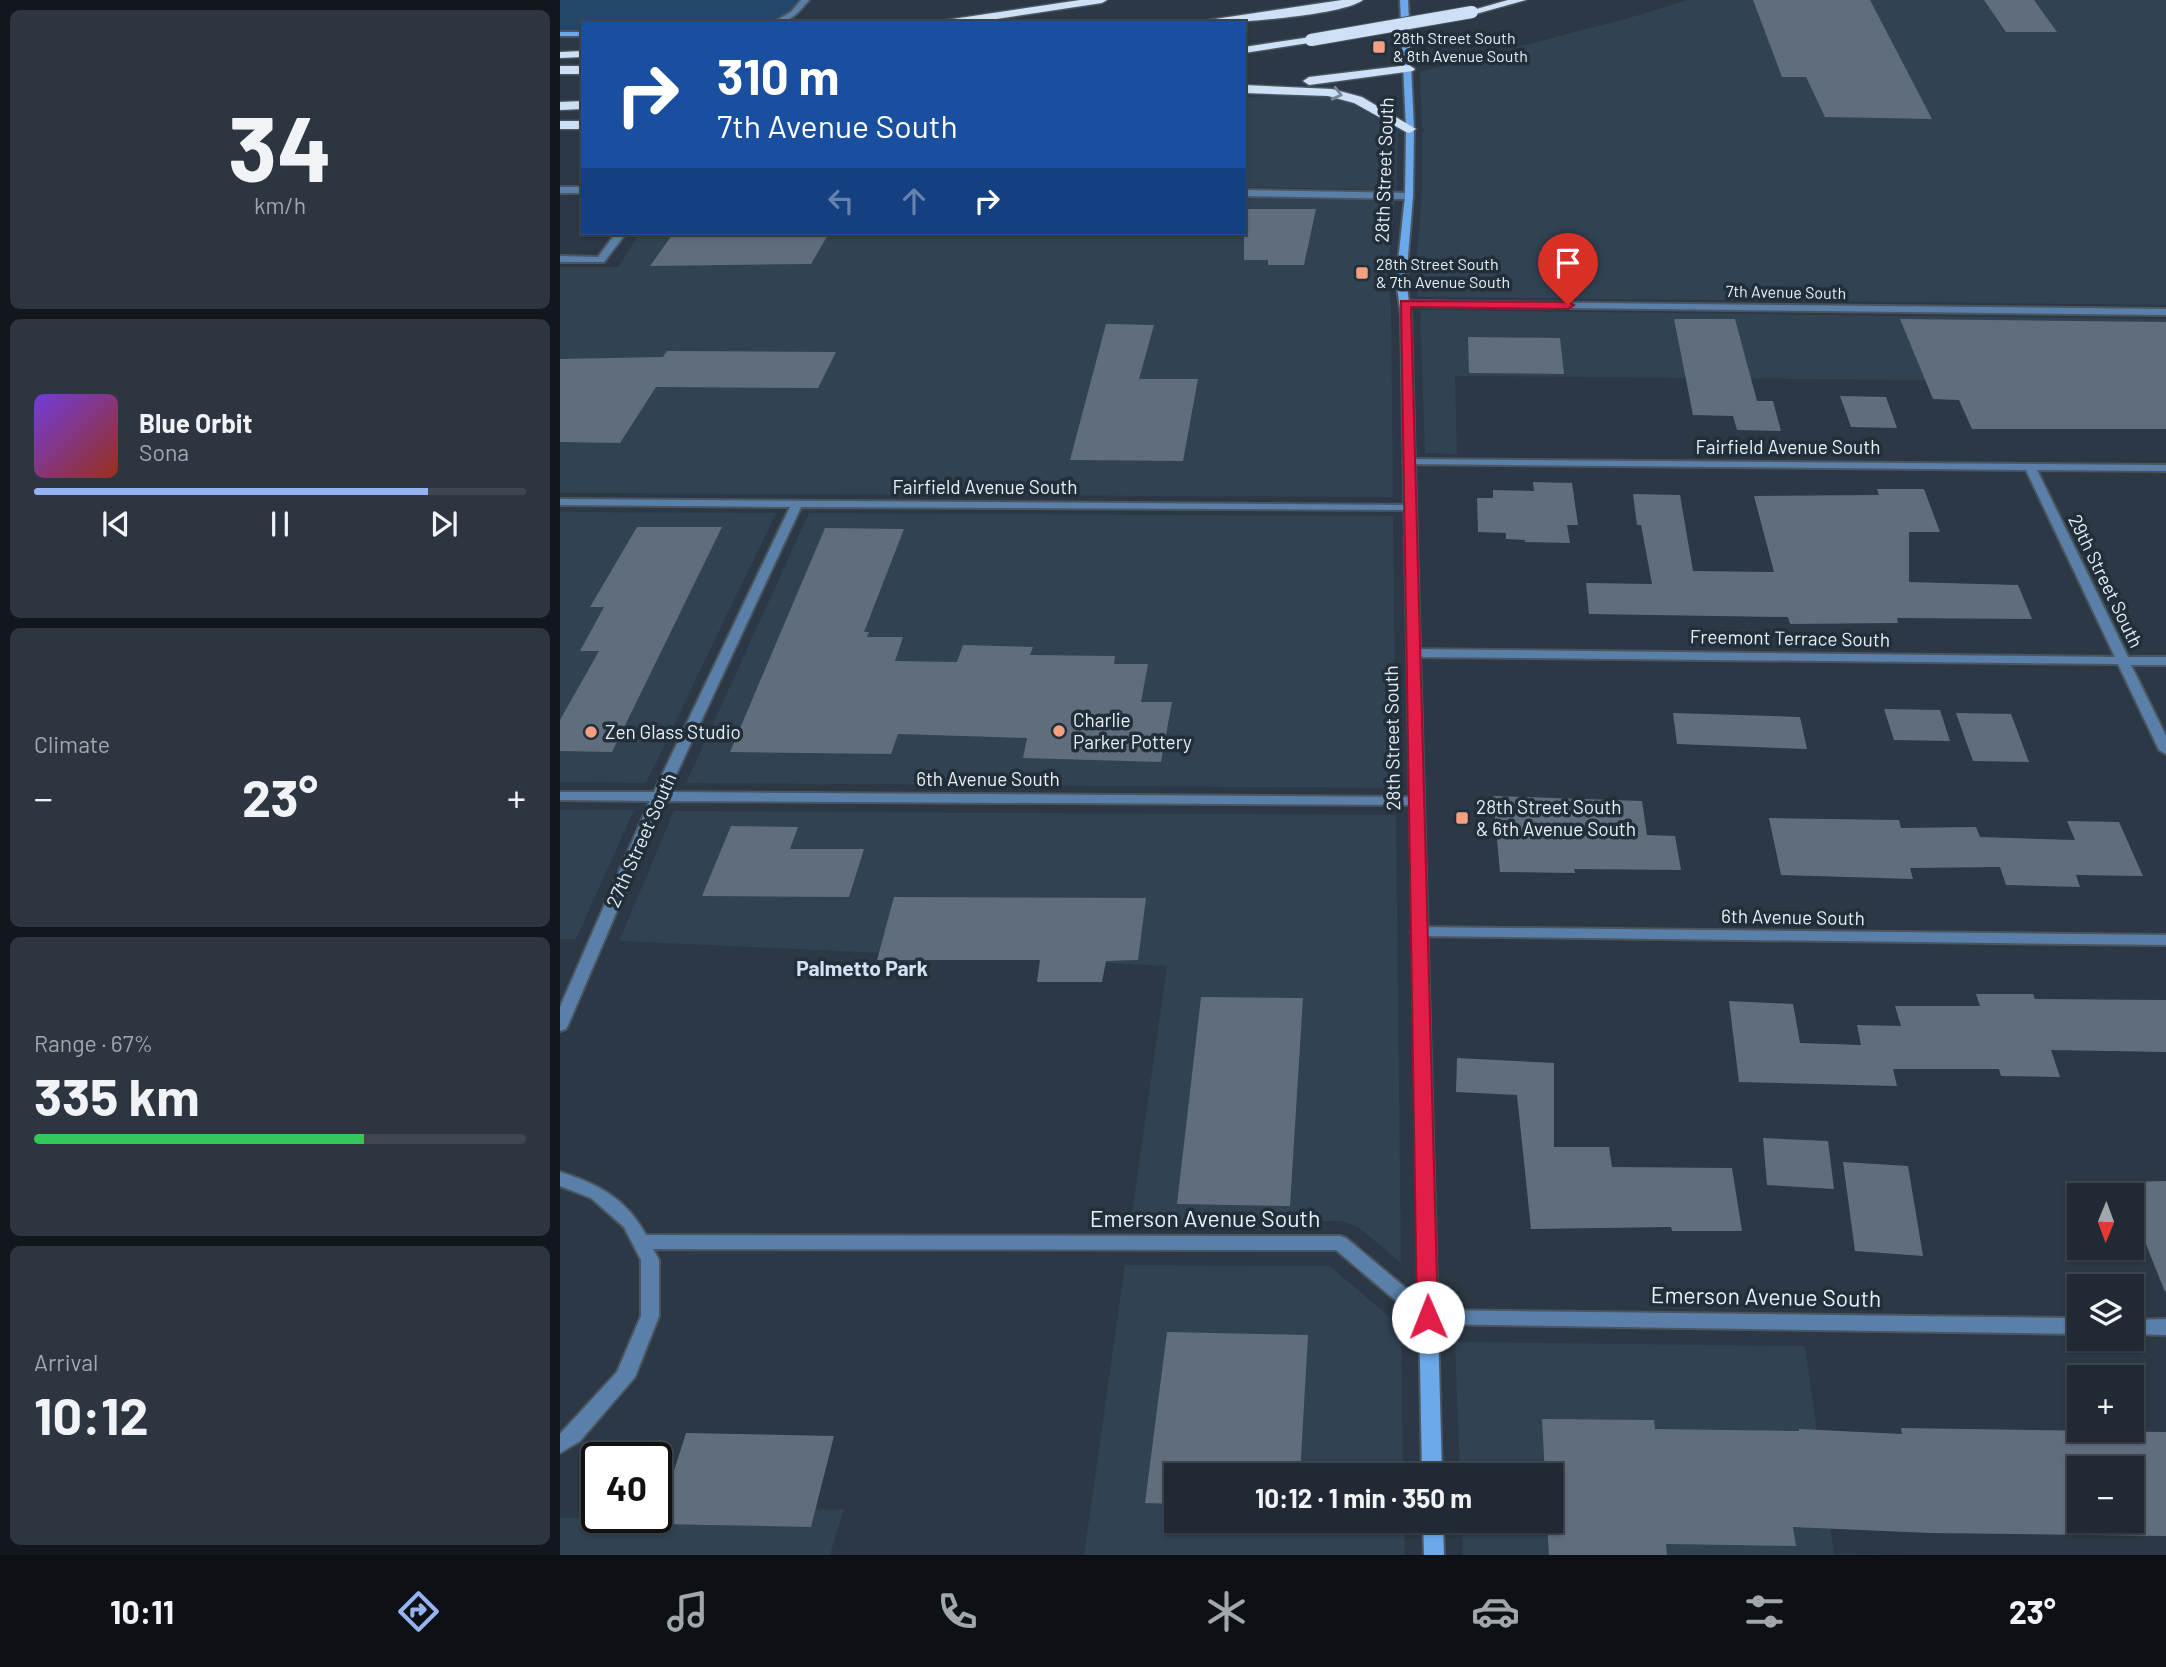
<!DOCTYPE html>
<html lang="en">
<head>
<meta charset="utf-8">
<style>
  :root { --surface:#212a34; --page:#2d3640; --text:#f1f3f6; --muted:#a2a7ac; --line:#3e464f; --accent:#95b2f1 }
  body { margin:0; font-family:Barlow,sans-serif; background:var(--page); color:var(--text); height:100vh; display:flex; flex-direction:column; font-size:26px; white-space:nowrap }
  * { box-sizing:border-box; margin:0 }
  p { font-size:23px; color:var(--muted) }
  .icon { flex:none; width:38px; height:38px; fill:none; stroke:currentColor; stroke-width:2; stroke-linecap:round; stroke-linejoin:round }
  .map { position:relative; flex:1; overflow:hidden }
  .panel { display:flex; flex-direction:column; gap:10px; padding:10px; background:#12171d; width:560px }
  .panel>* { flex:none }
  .banner { position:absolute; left:21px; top:21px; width:665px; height:214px; border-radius:0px; box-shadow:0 2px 5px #0004,0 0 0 2px var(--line); background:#1a4fa0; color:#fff; overflow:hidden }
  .needle { width:46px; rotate:181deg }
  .tools { position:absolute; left:1507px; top:1183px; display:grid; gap:14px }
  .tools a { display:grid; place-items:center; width:77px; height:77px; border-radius:0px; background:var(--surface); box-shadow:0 2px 5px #0004,0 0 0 2px var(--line); font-size:35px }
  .speed { position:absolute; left:21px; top:1442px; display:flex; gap:14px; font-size:35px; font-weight:700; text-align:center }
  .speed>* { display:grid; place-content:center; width:91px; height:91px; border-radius:50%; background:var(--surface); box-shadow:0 2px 5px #0004,0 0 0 2px var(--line); line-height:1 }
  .speed .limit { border:4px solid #111; border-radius:10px; background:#fff; color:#111 }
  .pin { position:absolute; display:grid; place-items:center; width:60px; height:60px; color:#fff; margin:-72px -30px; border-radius:50% 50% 50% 0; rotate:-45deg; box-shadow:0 0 7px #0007 }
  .pin .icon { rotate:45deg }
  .me { position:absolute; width:77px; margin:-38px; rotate:359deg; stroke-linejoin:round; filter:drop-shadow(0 0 5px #0008) }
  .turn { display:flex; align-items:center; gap:24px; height:147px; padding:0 21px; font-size:32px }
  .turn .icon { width:91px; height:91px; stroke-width:2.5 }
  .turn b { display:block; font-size:49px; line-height:60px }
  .lanes { display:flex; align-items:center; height:66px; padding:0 21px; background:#0003; justify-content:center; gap:35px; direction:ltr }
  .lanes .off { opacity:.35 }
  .big { font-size:52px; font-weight:700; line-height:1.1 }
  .panel .tile { flex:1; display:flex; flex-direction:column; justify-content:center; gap:10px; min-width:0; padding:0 24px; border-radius:10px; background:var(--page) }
  .panel .dial { align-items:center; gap:0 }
  .dial b { font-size:91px; line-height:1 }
  .song { display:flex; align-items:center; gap:21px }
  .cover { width:84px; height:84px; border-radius:10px; background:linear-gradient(135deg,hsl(260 70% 55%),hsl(10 70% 35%)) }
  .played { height:7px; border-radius:4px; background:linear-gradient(90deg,var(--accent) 80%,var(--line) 80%) }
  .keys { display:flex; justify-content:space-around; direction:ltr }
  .heat { display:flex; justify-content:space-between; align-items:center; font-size:38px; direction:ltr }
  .charge { height:10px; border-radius:5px; background:linear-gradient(90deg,#34c759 67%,var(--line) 0) }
  .trip { position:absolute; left:604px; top:1463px; width:399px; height:70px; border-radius:0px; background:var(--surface); box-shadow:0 2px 5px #0004,0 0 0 2px var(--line); font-weight:700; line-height:70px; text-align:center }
  .tabs { display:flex; height:112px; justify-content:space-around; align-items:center; background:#0d1115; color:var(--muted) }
  .tabs .icon { width:49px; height:49px }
  .tabs .current { color:var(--accent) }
  .tabs b { font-size:32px; color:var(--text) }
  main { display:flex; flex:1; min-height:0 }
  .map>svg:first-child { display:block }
  .built { fill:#314253 }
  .green { fill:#25476a }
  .building { fill:#606d7c; fill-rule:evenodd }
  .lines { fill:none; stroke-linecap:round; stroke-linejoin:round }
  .street-casing { stroke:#4a5561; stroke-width:4 }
  .secondary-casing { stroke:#4a5561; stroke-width:4 }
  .highway-casing { stroke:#4a5561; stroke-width:3 }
  .street { fill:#5a80a9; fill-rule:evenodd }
  .secondary { fill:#6ba9eb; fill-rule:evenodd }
  .highway { fill:#cee0f5; fill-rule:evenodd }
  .highway-bridge-casing { stroke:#4a5561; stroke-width:14; stroke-linecap:butt }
  .highway-bridge { stroke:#cee0f5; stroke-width:12 }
  .oneway { stroke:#788798 }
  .route { fill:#e11d48; stroke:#92132f; stroke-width:2 }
  .poi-dot { fill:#f3a081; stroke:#222e3a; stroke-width:2.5 }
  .labels { text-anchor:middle; stroke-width:7; stroke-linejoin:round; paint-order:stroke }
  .far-poi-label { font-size:16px; fill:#e7eff7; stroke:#222e3a; text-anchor:start }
  .far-street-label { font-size:16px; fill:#e7eff7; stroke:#222e3a }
  .street-label { font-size:19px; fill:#e7eff7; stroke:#222e3a }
  .poi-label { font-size:19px; fill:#e7eff7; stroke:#222e3a; text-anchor:start }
  .neighbourhood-label { font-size:21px; font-weight:bold; fill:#d3e2f3; stroke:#222e3a }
  .near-street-label { font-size:23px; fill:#e7eff7; stroke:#222e3a }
</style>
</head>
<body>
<main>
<section class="panel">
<div class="tile dial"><b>34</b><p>km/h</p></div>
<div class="tile">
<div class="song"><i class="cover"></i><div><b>Blue Orbit</b><p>Sona</p></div></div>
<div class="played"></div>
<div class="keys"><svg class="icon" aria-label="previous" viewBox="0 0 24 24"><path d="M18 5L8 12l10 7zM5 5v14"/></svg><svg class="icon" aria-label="pause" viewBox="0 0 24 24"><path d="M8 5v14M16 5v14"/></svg><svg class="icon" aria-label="next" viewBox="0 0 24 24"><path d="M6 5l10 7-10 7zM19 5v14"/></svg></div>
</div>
<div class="tile"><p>Climate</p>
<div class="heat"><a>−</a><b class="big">23°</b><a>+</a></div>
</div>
<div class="tile"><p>Range · 67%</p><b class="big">335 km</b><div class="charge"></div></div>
<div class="tile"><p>Arrival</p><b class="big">10:12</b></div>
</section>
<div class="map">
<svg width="1606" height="1555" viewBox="0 0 1606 1555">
  <rect width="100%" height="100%" fill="#2c3845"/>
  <!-- built -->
  <path class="built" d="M 1127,0 L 1606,0 L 1606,305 L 858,297 L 855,281 L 862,191 L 862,132 L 865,130 L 862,128 L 860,72 L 1069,18 Z
    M 731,93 L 763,96 L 794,105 L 838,131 L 836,190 L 684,187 L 684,98 Z
    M 684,198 L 835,201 L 827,281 L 831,304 L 833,497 L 0,493 L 0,267 L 58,267 L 80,233 L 684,233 Z
    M 860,310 L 1606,319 L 1606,382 L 895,376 L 897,454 L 865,453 Z
    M 0,512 L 216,513 L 86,783 L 0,782 Z
    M 249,513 L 833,516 L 836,788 L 126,783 Z
    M 0,810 L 74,810 L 16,939 L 0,939 Z
    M 114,811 L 836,815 L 841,1263 L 798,1227 L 780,1221 L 571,1221 L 607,966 L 59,941 Z
    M 565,1265 L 770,1266 L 841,1327 L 843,1475 L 616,1475 L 616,1521 L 844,1521 L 845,1555 L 524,1555 Z
    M 895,1342 L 1245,1346 L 1274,1554 L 1357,1555 L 903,1555 L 902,1521 L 990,1521 L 990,1475 L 900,1475 Z
    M 284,1509 L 270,1555 L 0,1555 L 0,1518 L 96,1517 L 96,1515 Z"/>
  <!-- green -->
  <path class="green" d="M 0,0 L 245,0 L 227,18 L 216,23 L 23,23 L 23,34 L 0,34 Z"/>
  <!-- building -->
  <path class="building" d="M 1193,0 L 1310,0 L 1372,119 L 1265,117 L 1246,77 L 1222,77 Z
    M 1424,0 L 1474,0 L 1497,32 L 1446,32 Z
    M 684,209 L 756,209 L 744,265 L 708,265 L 708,260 L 684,260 Z
    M 125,233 L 269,233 L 251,264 L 90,266 L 112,235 Z
    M 1114,319 L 1175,319 L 1197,401 L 1213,401 L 1221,431 L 1177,430 L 1173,416 L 1133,415 Z
    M 1340,319 L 1606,322 L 1606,429 L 1412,429 L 1399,400 L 1373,399 Z
    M 546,324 L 594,325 L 579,379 L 638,379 L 623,461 L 510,460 Z
    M 908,337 L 1000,338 L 1004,374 L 909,373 Z
    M 107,351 L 276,352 L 258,388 L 96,387 L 60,443 L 0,442 L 0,359 L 103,357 Z
    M 1280,396 L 1326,397 L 1337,428 L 1291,427 Z
    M 973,482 L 1012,483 L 1018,525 L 1007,525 L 1010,543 L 965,542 L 965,540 L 946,539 L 946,533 L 918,532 L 917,498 L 933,498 L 933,490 L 974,491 Z
    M 1317,489 L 1364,489 L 1380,532 L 1349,532 L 1349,582 L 1458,585 L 1472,619 L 1337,618 L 1338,623 L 1230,624 L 1228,617 L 1029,614 L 1026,583 L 1092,584 L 1081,525 L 1077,525 L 1073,494 L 1120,495 L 1133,571 L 1214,572 L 1194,496 L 1319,495 Z
    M 77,527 L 162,527 L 52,752 L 0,751 L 0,720 L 39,651 L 20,651 L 44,607 L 30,607 Z
    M 265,528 L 344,529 L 304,632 L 309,632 L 307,637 L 343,637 L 335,661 L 397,662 L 403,645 L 473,647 L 470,655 L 555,656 L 554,664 L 588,664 L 581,702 L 612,702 L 601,762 L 463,758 L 467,738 L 338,734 L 331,754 L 170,752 Z
    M 1324,709 L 1380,710 L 1390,741 L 1334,740 Z
    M 1113,713 L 1240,717 L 1247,749 L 1117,744 Z
    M 1396,713 L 1451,714 L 1469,762 L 1413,761 Z
    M 933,796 L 1082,801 L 1087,835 L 1115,836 L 1121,870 L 1014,869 L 1015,873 L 940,872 Z
    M 1209,818 L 1339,820 L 1341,828 L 1416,827 L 1420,837 L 1515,840 L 1507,821 L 1559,822 L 1583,876 L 1516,875 L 1520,887 L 1446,885 L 1440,867 L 1350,868 L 1353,879 L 1221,875 Z
    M 171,826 L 238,827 L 230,849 L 304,849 L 289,897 L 142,896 Z
    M 334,897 L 586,898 L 578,960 L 546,961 L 542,982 L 477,982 L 480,960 L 317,960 Z
    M 1416,994 L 1473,994 L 1475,999 L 1606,1000 L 1606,1052 L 1491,1050 L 1500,1077 L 1441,1076 L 1439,1069 L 1333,1069 L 1337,1086 L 1179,1082 L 1169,1001 L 1233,1004 L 1240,1043 L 1301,1045 L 1297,1025 L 1341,1026 L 1335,1006 L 1420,1006 Z
    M 641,997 L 743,998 L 730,1206 L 617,1204 Z
    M 897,1058 L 994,1063 L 994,1147 L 1049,1147 L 1052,1167 L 1172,1168 L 1182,1231 L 1112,1231 L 1111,1227 L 971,1229 L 957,1095 L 896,1092 Z
    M 1203,1138 L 1268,1141 L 1274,1189 L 1207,1185 Z
    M 1283,1162 L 1348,1166 L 1363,1256 L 1295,1251 Z
    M 1606,1181 L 1606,1291 L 1605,1292 L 1572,1209 L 1572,1195 L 1566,1195 L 1561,1182 Z
    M 607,1332 L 748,1335 L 740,1475 L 616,1475 L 616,1504 L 585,1503 Z
    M 982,1419 L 1094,1420 L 1095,1429 L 1239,1431 L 1239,1429 L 1342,1434 L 1341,1428 L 1606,1432 L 1606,1536 L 1369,1533 L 1233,1527 L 1236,1546 L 1106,1544 L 1107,1555 L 989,1555 L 987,1521 L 990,1521 L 990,1475 L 985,1475 ZM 1519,1468 L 1572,1468 L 1572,1521 L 1519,1521 Z
    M 126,1433 L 274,1436 L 251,1527 L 97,1524 Z"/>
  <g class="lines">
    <defs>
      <path id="street" d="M 241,0 L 249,0 C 238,13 230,23 212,23 L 231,12 Z
        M 0,187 L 23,187 L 23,193 L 0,193 Z
        M 684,190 L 849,193 L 853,196 L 849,199 L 684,196 Z
        M 56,233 L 66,233 L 44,262 L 0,262 L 0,256 L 38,257 Z
        M 845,301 L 1606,309 L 1606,315 L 842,306 L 840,304 Z
        M 849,459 L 1606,465 L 1606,471 L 1477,470 L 1568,657 L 1606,657 L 1606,665 L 1571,665 L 1606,736 L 1606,754 L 1599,750 L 1558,664 L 853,657 L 847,653 L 853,649 L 1555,657 L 1466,470 L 845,464 L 843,462 Z
        M 0,499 L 854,505 L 854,509 L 850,510 L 241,507 L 108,792 L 856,797 L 863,801 L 856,805 L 104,801 L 8,1025 L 6,1029 L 0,1031 L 0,1007 L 90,801 L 0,800 L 0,792 L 94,792 L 230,507 L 0,505 Z
        M 859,927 L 1606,935 L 1606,945 L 854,936 L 851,932 L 854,928 Z
        M 0,1172 C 38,1184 66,1198 86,1235 L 780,1236 L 786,1238 L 872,1310 L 1519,1318 L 1519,1334 L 868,1324 L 861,1322 L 776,1250 L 93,1249 L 99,1260 L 99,1316 L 75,1377 L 20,1441 L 0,1453 L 0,1434 L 57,1372 L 81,1316 L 81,1260 L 64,1227 L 31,1198 L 0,1186 Z
        M 1606,1319 L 1606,1335 L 1572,1334 L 1572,1320 Z"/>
      <path id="secondary" d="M 840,0 L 848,0 L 854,129 L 853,196 L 846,281 L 851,315 L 882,1475 L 862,1475 L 841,315 L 836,281 L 845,196 L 846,129 Z
        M 0,32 L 23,32 L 23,36 L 0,36 Z
        M 863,1521 L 883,1521 L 884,1555 L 864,1555 Z"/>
      <path id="highway" d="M 520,0 L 547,0 L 542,3 L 410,23 L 381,23 L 386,20 Z
        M 782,0 L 803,0 C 781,16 673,23 643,23 L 648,20 Z
        M 948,0 L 966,0 L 912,15 L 906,12 Z
        M 751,37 L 755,38 L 755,42 L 684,53 L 684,47 Z
        M 23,51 L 23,57 L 0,58 L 0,52 Z
        M 849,65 L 855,69 L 853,71 L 749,85 L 743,81 L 749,77 Z
        M 0,66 L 23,66 L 23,74 L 0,74 Z
        M 684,85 L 772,89 L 802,97 L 856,129 L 850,133 L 846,132 L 794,103 L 768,96 L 684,93 Z
        M 23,101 L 23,109 L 0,110 L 0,102 Z
        M 0,121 L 23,121 L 23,129 L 0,129 Z"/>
    </defs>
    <!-- street casing -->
    <use href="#street" class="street-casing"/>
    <!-- secondary casing -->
    <use href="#secondary" class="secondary-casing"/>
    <!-- highway casing -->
    <use href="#highway" class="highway-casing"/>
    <!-- street -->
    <use href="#street" class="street"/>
    <!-- secondary -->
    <use href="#secondary" class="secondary"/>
    <!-- highway -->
    <use href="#highway" class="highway"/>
    <defs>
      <path id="highway-bridge" d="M 751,40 L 912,12"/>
    </defs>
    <!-- highway-bridge casing -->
    <use href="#highway-bridge" class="highway-bridge-casing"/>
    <!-- highway-bridge -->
    <use href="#highway-bridge" class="highway-bridge"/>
  </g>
  <!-- one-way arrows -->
  <defs><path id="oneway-chevron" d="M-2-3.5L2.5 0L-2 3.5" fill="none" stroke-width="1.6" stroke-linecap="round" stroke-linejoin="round" transform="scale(1.75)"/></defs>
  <use class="oneway" href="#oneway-chevron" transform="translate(777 94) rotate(14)"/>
  <!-- route -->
  <path class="route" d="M 841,301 L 1008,302 L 1014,305 L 1008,309 L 851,307 L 878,1317 L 875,1323 L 868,1325 L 860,1323 L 857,1317 Z"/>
  <!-- markers -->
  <g class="poi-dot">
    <rect x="812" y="40" width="14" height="14" rx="3.5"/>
    <rect x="795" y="266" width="14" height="14" rx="3.5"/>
    <circle cx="499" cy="731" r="7"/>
    <circle cx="31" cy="732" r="7"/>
    <rect x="895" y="811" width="14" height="14" rx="3.5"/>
  </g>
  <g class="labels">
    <!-- far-poi labels -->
    <g class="far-poi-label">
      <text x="833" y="44">28th Street South<tspan x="833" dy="18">&amp; 8th Avenue South</tspan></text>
      <text x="816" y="270">28th Street South<tspan x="816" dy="18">&amp; 7th Avenue South</tspan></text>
    </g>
    <!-- far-street labels -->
    <g class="far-street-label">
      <text transform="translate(1226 292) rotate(1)" y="6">7th Avenue South</text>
    </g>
    <!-- street labels -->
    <g class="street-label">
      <text transform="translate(824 170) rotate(-88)" y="7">28th Street South</text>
      <text x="1228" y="454">Fairfield Avenue South</text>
      <text x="425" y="494">Fairfield Avenue South</text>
      <text transform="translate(1546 581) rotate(64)" y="7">29th Street South</text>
      <text transform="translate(1230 638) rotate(1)" y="7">Freemont Terrace South</text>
      <text transform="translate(832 738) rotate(-91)" y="7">28th Street South</text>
      <text x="428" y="786">6th Avenue South</text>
      <text transform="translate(81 840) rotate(-66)" y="7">27th Street South</text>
      <text transform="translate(1233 917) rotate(1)" y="7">6th Avenue South</text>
    </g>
    <!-- poi labels -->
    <g class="poi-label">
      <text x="513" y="727">Charlie<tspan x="513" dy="22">Parker Pottery</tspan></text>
      <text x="45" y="739">Zen Glass Studio</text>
      <text x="916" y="814">28th Street South<tspan x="916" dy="22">&amp; 6th Avenue South</tspan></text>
    </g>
    <!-- neighbourhood labels -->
    <g class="neighbourhood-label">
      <text x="302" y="976">Palmetto Park</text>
    </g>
    <!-- near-street labels -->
    <g class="near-street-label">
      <text x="645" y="1227">Emerson Avenue South</text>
      <text transform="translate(1206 1297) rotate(1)" y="8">Emerson Avenue South</text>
    </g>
  </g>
</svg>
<div class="tools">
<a><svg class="needle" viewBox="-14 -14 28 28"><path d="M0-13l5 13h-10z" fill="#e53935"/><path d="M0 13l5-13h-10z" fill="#a2a7ac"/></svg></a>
<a><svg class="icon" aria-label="layers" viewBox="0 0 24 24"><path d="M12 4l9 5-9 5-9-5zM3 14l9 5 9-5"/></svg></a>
<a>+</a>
<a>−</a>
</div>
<div class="speed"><div class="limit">40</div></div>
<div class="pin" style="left:1008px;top:305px;background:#d93025"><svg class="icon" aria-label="arrive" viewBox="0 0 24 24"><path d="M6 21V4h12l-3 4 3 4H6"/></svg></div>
<svg class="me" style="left:868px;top:1317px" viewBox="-20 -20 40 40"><circle r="19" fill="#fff"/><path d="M0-13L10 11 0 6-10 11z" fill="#e11d48"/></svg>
<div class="trip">10:12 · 1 min · 350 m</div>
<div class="banner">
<div class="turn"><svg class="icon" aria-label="right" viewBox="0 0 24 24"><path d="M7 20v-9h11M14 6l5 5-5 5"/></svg><div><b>310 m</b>7th Avenue South</div></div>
<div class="lanes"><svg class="icon off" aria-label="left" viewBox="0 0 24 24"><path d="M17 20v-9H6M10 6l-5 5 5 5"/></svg><svg class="icon off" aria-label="ahead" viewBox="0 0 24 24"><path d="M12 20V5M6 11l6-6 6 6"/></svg><svg class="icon" aria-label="right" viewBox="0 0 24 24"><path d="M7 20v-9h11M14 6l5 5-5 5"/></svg></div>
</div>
</div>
</main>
<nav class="tabs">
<b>10:11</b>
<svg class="icon current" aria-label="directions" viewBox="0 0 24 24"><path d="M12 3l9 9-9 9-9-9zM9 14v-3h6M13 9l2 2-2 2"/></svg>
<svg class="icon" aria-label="music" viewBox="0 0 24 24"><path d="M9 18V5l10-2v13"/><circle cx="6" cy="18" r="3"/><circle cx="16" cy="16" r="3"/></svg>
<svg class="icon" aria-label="phone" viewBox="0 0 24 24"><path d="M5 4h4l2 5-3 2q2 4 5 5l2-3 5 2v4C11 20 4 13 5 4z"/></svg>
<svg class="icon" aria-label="climate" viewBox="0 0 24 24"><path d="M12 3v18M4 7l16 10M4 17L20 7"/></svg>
<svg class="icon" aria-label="car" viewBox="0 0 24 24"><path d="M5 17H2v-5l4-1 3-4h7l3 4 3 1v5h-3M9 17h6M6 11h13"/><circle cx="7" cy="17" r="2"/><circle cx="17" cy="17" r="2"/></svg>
<svg class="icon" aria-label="filters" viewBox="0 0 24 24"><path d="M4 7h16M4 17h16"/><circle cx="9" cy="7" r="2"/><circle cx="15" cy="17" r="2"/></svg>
<b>23°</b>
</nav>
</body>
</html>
